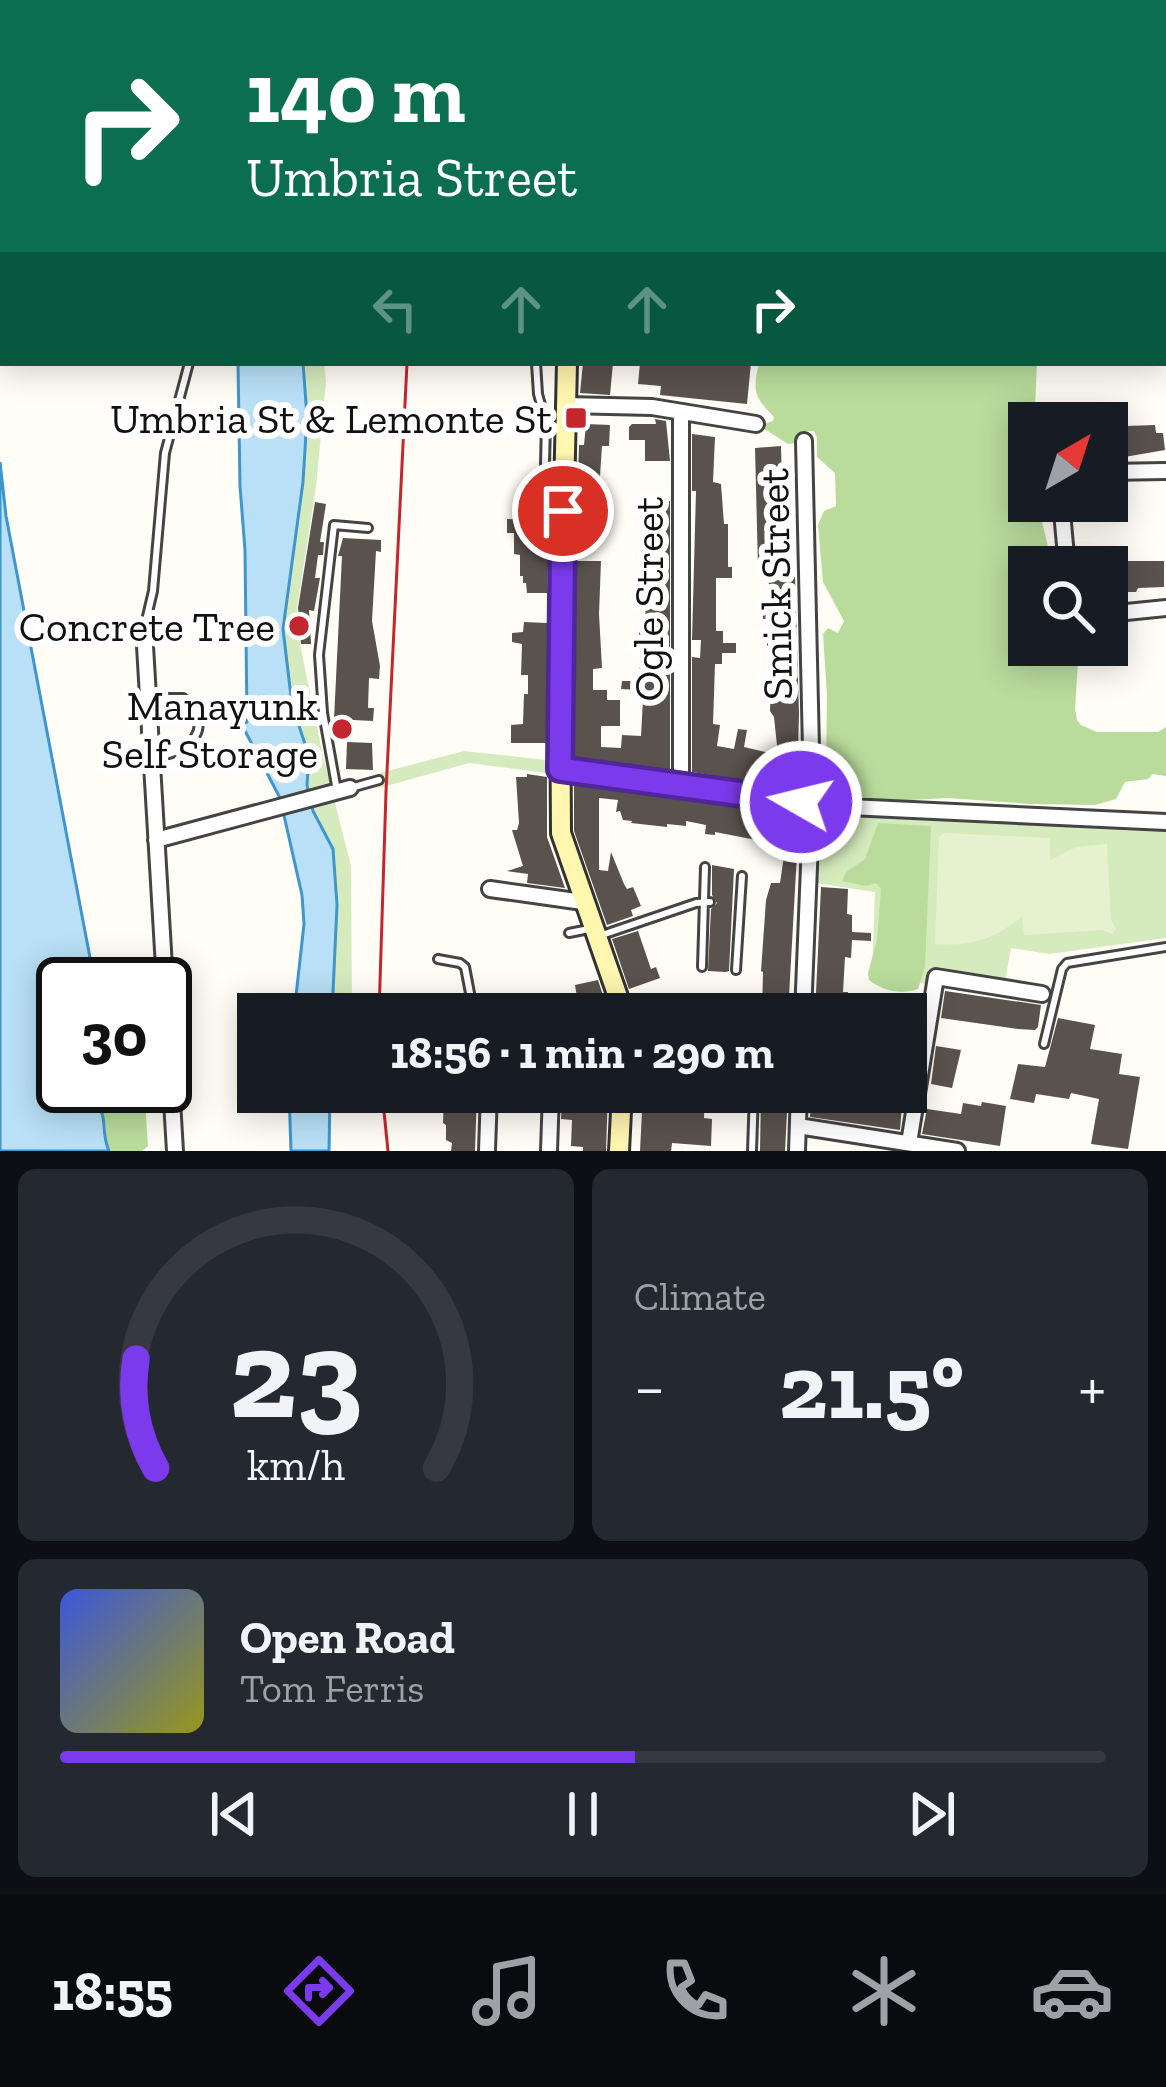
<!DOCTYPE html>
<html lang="en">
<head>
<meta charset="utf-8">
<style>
  :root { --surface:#171b24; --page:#242831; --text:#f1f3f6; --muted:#9ea1a6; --line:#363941; --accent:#7c3aed }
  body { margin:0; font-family:"Zilla Slab",serif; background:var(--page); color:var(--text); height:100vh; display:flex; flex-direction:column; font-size:45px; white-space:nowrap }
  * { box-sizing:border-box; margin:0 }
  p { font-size:39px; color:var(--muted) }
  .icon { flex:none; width:66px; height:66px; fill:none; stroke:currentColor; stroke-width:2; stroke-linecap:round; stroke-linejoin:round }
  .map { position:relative; height:1151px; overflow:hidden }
  .side { display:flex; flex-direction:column; gap:18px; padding:18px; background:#0d0f14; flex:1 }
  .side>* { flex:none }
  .guide { position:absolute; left:0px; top:0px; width:1167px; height:366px; box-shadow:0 6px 30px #0003; background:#0b6e4f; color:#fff; overflow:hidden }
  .needle { width:78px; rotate:39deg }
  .buttons { position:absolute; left:1008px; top:402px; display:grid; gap:24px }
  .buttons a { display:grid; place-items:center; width:120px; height:120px; border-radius:0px; background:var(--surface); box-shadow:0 6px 30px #0003; font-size:60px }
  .speed { position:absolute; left:36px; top:957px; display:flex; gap:24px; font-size:60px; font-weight:700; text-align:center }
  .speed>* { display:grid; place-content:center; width:156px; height:156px; border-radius:50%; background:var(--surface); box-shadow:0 6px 30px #0003; line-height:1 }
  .speed .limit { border:6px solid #111; border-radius:18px; background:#fff; color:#111 }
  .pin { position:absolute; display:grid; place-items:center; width:102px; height:102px; color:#fff; margin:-51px; border:6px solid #fff; border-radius:50%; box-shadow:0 3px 12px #0007 }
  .me { position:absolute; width:132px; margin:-66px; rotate:278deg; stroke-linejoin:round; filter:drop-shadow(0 0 9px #0008) }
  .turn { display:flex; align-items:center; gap:42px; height:252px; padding:0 48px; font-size:54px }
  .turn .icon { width:156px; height:156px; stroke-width:2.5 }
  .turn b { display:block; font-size:84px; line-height:102px }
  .lanes { display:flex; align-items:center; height:114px; padding:0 48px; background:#0003; justify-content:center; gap:60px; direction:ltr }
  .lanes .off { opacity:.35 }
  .big { font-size:90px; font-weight:700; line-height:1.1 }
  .side .card { flex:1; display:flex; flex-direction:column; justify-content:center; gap:18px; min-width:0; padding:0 42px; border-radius:18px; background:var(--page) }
  .side .dial { align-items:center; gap:0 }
  .dial svg { height:312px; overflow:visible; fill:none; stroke:var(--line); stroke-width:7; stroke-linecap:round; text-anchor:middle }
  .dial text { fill:var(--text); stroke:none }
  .song { display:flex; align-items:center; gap:36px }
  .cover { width:144px; height:144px; border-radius:18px; background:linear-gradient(135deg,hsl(230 70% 55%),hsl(60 70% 35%)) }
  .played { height:12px; border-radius:6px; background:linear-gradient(90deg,var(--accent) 55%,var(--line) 55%) }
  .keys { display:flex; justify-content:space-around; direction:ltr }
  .heat { display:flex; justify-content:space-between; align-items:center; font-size:66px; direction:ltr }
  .side .tiles { flex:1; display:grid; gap:18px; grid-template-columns:1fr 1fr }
  .card:last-child { grid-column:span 2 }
  .trip { position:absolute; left:237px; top:993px; width:690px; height:120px; border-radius:0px; background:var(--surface); box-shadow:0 6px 30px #0003; font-weight:700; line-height:120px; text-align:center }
  .tabs { display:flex; height:192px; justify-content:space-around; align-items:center; background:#090b0e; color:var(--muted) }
  .tabs .icon { width:84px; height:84px }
  .tabs .active { color:var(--accent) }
  .tabs b { font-size:54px; color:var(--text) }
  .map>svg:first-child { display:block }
  .green { fill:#d5ebbd }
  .forest { fill:#b9dc9c }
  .pitch { fill:#e6f2cf }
  .water { fill:#b9e0f7; stroke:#3f96cf; stroke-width:3 }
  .building { fill:#5a524d }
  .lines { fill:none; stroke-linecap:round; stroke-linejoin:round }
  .service-casing { stroke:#444; stroke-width:12 }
  .minor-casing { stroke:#444; stroke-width:20 }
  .secondary-casing { stroke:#333; stroke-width:24 }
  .service { stroke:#fff; stroke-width:6 }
  .minor { stroke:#fff; stroke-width:14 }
  .secondary { stroke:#fff6b0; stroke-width:18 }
  .rail { stroke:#c4262e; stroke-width:3 }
  .route-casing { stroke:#51269a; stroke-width:30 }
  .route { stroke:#7c3aed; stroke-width:21 }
  .poi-dot { fill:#c4262e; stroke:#fff; stroke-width:4.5 }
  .labels { text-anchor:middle; stroke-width:12; stroke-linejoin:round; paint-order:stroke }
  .poi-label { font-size:42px; fill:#111; stroke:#fff; text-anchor:end }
  .street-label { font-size:42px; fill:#111; stroke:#fff }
</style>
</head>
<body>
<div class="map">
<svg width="1166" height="1151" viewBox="0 0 1166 1151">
  <rect width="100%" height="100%" fill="#fffdf5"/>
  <!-- green -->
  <path class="green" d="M 238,363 L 324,363 L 326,381 L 316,487 L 297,608 L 300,644 L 323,756 L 351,866 L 352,1014 L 294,1014 L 304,924 L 302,895 L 280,798 L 242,725 L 247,722 L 245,550 L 240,486 Z
    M 464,751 L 546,760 L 546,773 L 469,763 L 379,788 L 380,773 Z
    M 823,813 L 1166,829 L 1166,938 L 1049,954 L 1011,948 L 1005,982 L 936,971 L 930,973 L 928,984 L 872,975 L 875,892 L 816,883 L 819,819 Z"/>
  <!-- forest -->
  <path class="forest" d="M 759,363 L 1037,363 L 1035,409 L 1024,429 L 1021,443 L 1029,461 L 1029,501 L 1037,501 L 1053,567 L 1029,567 L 1029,645 L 1079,645 L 1075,709 L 1077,720 L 1081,725 L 1097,732 L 1158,732 L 1166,727 L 1166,776 L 1153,774 L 1148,779 L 1125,782 L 1116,799 L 1095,805 L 1030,804 L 949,798 L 890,801 L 837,793 L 829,789 L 826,774 L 827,695 L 823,634 L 828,628 L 838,633 L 844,621 L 823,582 L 818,525 L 824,511 L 836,506 L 835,473 L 817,457 L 817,438 L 814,431 L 807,431 L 795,443 L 788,444 L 763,428 L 764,424 L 773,421 L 774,417 C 755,398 752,391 759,363 Z
    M 878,823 L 931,826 L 925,967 L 918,989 C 901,995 883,991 869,980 L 868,973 L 877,940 L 881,889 L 876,883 L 866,886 L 842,881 L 846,872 L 865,859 Z
    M 93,1086 L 144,1086 L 148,1146 L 142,1151 L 109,1151 C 104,1140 107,1133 105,1122 C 102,1108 92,1101 93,1086 Z"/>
  <!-- pitch -->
  <path class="pitch" d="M 944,833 L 1050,838 L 1050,860 L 1076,847 L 1107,844 L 1111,920 L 1116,929 L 1112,934 L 1102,930 L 1024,935 L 1022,916 C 996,939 969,947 935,944 L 939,837 Z"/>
  <!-- water -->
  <path class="water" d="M 238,363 L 303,363 L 307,417 L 303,482 L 283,629 L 292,705 L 309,756 L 307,785 L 313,811 L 333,849 L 337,905 L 332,1014 L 294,1014 L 304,924 L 302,895 L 280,798 L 242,725 L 247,722 L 245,550 L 240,486 Z
    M 0,462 L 6,516 L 95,984 L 63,984 L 63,1086 L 93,1086 L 92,1095 C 111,1121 99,1127 109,1151 L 0,1151 Z
    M 289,1092 L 330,1092 L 329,1151 L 291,1151 Z"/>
  <!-- building -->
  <path class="building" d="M 583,363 L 613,363 L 610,395 L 580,393 Z
    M 640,363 L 751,363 L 747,404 L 660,395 L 661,386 L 638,384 Z
    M 655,419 L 666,421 L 670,461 L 645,461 L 645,440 L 629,440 L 629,427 L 632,424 L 656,424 Z
    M 1125,423 L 1125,426 L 1155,425 L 1156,433 L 1163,433 L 1165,450 L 1107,460 L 1107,424 Z
    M 586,424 L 610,425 L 609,446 L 602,446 L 600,476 L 600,490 L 606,490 L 605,514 L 577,513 L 579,445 L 584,445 Z
    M 692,434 L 715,437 L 713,482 L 721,484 L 724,524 L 728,524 L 728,567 L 732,567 L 732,578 L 716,578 L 716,631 L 723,631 L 723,643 L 736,643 L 736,653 L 722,653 L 722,664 L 715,664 L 713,724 L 720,725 L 717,746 L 734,749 L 738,729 L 747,730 L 744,747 L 778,755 L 774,717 L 770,711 L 772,652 L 767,652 L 767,637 L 770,637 L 770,619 L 763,619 L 762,605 L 767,605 L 766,587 L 769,587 L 768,568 L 758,568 L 755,448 L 781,446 L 784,564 L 786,576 L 795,576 L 799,714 L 798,752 L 789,752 L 780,786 L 692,772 L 692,657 L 700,658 L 701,640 L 692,640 L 696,491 L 692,491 Z
    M 645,501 L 670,501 L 670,771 L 574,759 L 576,561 L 601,561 L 599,614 L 602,668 L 593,669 L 593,690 L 607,690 L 607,700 L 620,700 L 620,726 L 601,726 L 601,747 L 621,748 L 622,735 L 641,736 L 643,699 L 640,699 L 639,690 L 621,689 L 622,681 L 640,681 L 639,632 L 644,632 L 646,605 Z
    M 315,502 L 326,504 L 320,542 L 324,542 L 323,555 L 318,555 L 315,578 L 320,578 L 314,611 L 309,610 L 311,644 L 301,644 L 298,608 Z
    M 507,519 L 544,520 L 544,533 L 549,533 L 547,593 L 527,593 L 526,583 L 523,583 L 523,576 L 520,576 L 520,555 L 514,554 L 514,533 L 507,533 Z
    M 343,538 L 381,540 L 381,552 L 376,551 L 372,621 L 380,666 L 379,679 L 369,678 L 368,708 L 374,708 L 373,721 L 334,719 L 342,556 L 338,556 Z
    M 1107,561 L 1164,561 L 1164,587 L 1138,588 L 1136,592 L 1119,592 L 1118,584 L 1107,584 Z
    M 524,622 L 547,623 L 547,743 L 511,743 L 511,725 L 523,724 L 524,694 L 528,694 L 528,675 L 521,675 L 522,644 L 512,642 L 512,633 L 523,632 Z
    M 347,742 L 372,743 L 373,770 L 346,769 Z
    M 527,774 L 547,777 L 547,837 L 565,888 L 527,883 L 528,874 L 507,871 L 523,866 L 512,830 L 517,830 L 519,823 L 516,777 L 527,777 Z
    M 574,785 L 799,815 L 794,854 L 797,854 L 788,1014 L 762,1014 L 763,972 L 761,971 L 766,900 L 771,883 L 780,883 L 786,842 L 766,839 L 766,842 L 715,832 L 715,835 L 705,834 L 706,825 L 686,821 L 686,826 L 667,824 L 667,827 L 631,823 L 632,821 L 623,820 L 620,811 L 616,812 L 618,800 L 599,798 L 599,870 L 608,871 L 611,852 L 624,884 L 627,889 L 633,887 L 641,906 L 631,910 L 633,916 L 607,925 L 574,831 Z
    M 712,865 L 734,869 L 729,971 L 726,972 L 708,971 L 711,909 L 717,903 L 712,895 Z
    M 821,887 L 848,889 L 847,914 L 852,915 L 852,932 L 871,933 L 871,941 L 852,940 L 851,958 L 845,957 L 843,992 L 848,992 L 845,1014 L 815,1014 Z
    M 638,931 L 651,969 L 656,967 L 660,978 L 629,989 L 612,939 Z
    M 598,980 L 609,1014 L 540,1014 L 540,1002 L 578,1004 L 575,985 Z
    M 945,991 L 1041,1005 L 1038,1027 L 1035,1030 L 1018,1029 L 941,1018 Z
    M 893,996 L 921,1001 L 911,1062 L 906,1061 L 906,1014 L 890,1014 Z
    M 1058,1018 L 1095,1025 L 1090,1049 L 1122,1054 L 1119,1074 L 1140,1077 L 1128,1149 L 1091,1144 L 1099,1099 L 1071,1093 L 1069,1099 L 1036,1094 L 1034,1103 L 1010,1099 L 1018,1064 L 1045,1067 Z
    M 936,1046 L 961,1050 L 952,1088 L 931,1084 Z
    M 444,1092 L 477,1092 L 475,1151 L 451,1151 L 452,1143 L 446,1140 L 446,1125 L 443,1123 Z
    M 584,1092 L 608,1092 L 606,1151 L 583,1151 L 583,1147 L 571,1146 L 572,1120 L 561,1119 L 562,1101 L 582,1103 Z
    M 643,1092 L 705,1092 L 704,1118 L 712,1119 L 711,1146 L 672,1143 L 671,1151 L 640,1151 Z
    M 761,1092 L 788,1093 L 785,1151 L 760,1151 Z
    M 812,1092 L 863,1092 L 882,1097 L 881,1102 L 902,1105 L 900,1130 L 810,1117 Z
    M 982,1102 L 1006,1106 L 1000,1146 L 922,1134 L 927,1109 L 961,1114 L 963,1103 L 981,1106 Z"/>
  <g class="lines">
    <defs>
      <path id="service" d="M 187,0 L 188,3
        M 536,363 L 538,394 L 546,423 L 544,506
        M 144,629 L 153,591 L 165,453 L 189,363
        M 151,698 L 183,698 C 217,727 190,753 155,757
        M 354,787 L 379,780
        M 337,791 L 323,713 L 319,655 L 334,525 L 368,528
        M 569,933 L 589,929
        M 599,936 L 696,903 L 710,902
        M 438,959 L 460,963 L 465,967 L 474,1014
        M 702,967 L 705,867
        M 736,970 L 742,876
        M 1044,1044 L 1062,969 L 1067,963 L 1166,947
        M 752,1151 L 754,1092"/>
      <path id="minor" d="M 1164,57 L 1166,57
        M 566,405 L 652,407 L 756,424
        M 1107,472 L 1166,471
        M 1061,501 L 1067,567
        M 1107,614 L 1166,608
        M 144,629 L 165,984
        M 560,769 L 828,806 L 1166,822
        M 681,786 L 681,413
        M 156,840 L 350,788
        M 490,889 L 583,902
        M 165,985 L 175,1151
        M 803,1014 L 812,793 L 804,441
        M 798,1126 L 957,1151
        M 909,1143 L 936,977 L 1042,994
        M 487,1151 L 489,1092
        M 549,1151 L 551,1092
        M 797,1151 L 799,1092"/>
      <path id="secondary" d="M 593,0 L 594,3
        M 567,363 L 560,677 L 561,833 L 624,1014
        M 619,1151 L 622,1092"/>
    </defs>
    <!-- service casing -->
    <use href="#service" class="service-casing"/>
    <!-- minor casing -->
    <use href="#minor" class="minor-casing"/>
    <!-- secondary casing -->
    <use href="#secondary" class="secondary-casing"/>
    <!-- service -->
    <use href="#service" class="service"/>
    <!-- minor -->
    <use href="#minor" class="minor"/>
    <!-- secondary -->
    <use href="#secondary" class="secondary"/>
    <!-- rail -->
    <path class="rail" d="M 402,0 L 402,3
      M 379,1014 L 386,792 L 407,363
      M 382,1092 L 388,1151"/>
  </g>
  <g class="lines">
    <defs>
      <path id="route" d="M 563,511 L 560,769 L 801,802"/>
    </defs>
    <!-- route casing -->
    <use href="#route" class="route-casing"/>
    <!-- route -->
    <use href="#route" class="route"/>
  </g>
  <!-- markers -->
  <g class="poi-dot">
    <rect x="564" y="406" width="24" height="24" rx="6"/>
    <circle cx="299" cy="626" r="12"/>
    <circle cx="342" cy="729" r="12"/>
  </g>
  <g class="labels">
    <!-- poi labels -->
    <g class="poi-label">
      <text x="552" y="433">Umbria St &amp; Lemonte St</text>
      <text x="275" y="641">Concrete Tree</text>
      <text x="318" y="720">Manayunk<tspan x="318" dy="48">Self Storage</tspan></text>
    </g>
    <!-- street labels -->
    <g class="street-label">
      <text transform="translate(775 584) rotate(-91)" y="15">Smick Street</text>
      <text transform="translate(648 599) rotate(-90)" y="15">Ogle Street</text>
    </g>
  </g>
</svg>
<div class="buttons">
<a><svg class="needle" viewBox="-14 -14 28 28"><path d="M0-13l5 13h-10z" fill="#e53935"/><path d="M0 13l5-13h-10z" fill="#9ea1a6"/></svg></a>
<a><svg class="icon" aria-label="search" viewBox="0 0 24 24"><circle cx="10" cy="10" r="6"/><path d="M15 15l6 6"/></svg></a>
</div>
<div class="speed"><div class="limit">30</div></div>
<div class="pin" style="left:563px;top:511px;background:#d93025"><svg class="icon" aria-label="arrive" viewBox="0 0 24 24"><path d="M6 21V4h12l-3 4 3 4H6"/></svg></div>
<svg class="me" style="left:801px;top:802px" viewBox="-20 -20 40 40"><circle r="17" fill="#7c3aed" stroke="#fff" stroke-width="3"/><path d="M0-11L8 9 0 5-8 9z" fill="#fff"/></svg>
<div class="trip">18:56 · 1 min · 290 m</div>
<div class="guide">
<div class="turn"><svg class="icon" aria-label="right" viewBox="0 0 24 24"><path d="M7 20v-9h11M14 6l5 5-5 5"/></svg><div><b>140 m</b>Umbria Street</div></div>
<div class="lanes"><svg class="icon off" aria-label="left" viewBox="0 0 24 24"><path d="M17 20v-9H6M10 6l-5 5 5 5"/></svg><svg class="icon off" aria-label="ahead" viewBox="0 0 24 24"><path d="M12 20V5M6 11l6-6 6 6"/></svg><svg class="icon off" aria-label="ahead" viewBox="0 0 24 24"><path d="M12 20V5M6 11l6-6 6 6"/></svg><svg class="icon" aria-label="right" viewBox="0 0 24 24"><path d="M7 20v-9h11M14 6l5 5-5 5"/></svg></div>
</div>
</div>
<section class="side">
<div class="tiles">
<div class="card dial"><svg viewBox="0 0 100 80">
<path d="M14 69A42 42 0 1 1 86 69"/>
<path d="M14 69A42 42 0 0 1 9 41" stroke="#7c3aed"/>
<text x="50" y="56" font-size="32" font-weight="700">23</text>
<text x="50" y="72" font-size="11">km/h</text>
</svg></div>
<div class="card"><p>Climate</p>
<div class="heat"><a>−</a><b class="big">21.5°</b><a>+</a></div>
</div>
<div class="card">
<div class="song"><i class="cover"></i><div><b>Open Road</b><p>Tom Ferris</p></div></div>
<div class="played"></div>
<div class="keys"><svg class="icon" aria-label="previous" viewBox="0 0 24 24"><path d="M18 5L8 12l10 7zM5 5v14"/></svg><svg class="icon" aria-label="pause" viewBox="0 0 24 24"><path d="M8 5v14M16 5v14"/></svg><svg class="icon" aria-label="next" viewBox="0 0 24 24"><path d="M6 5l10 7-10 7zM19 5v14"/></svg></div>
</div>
</div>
</section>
<nav class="tabs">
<b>18:55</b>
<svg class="icon active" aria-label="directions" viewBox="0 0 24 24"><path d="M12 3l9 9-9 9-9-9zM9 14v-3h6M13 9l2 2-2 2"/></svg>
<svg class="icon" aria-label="music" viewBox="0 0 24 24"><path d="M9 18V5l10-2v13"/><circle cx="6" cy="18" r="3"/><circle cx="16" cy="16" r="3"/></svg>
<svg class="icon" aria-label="phone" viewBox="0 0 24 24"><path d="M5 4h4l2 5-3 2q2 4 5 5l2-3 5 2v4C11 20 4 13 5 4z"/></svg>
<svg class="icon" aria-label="climate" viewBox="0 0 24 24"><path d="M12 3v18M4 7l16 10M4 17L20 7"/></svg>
<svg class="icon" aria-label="car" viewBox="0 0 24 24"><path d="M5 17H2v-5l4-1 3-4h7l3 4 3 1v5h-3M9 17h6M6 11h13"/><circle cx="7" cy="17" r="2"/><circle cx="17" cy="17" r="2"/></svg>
</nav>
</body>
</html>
